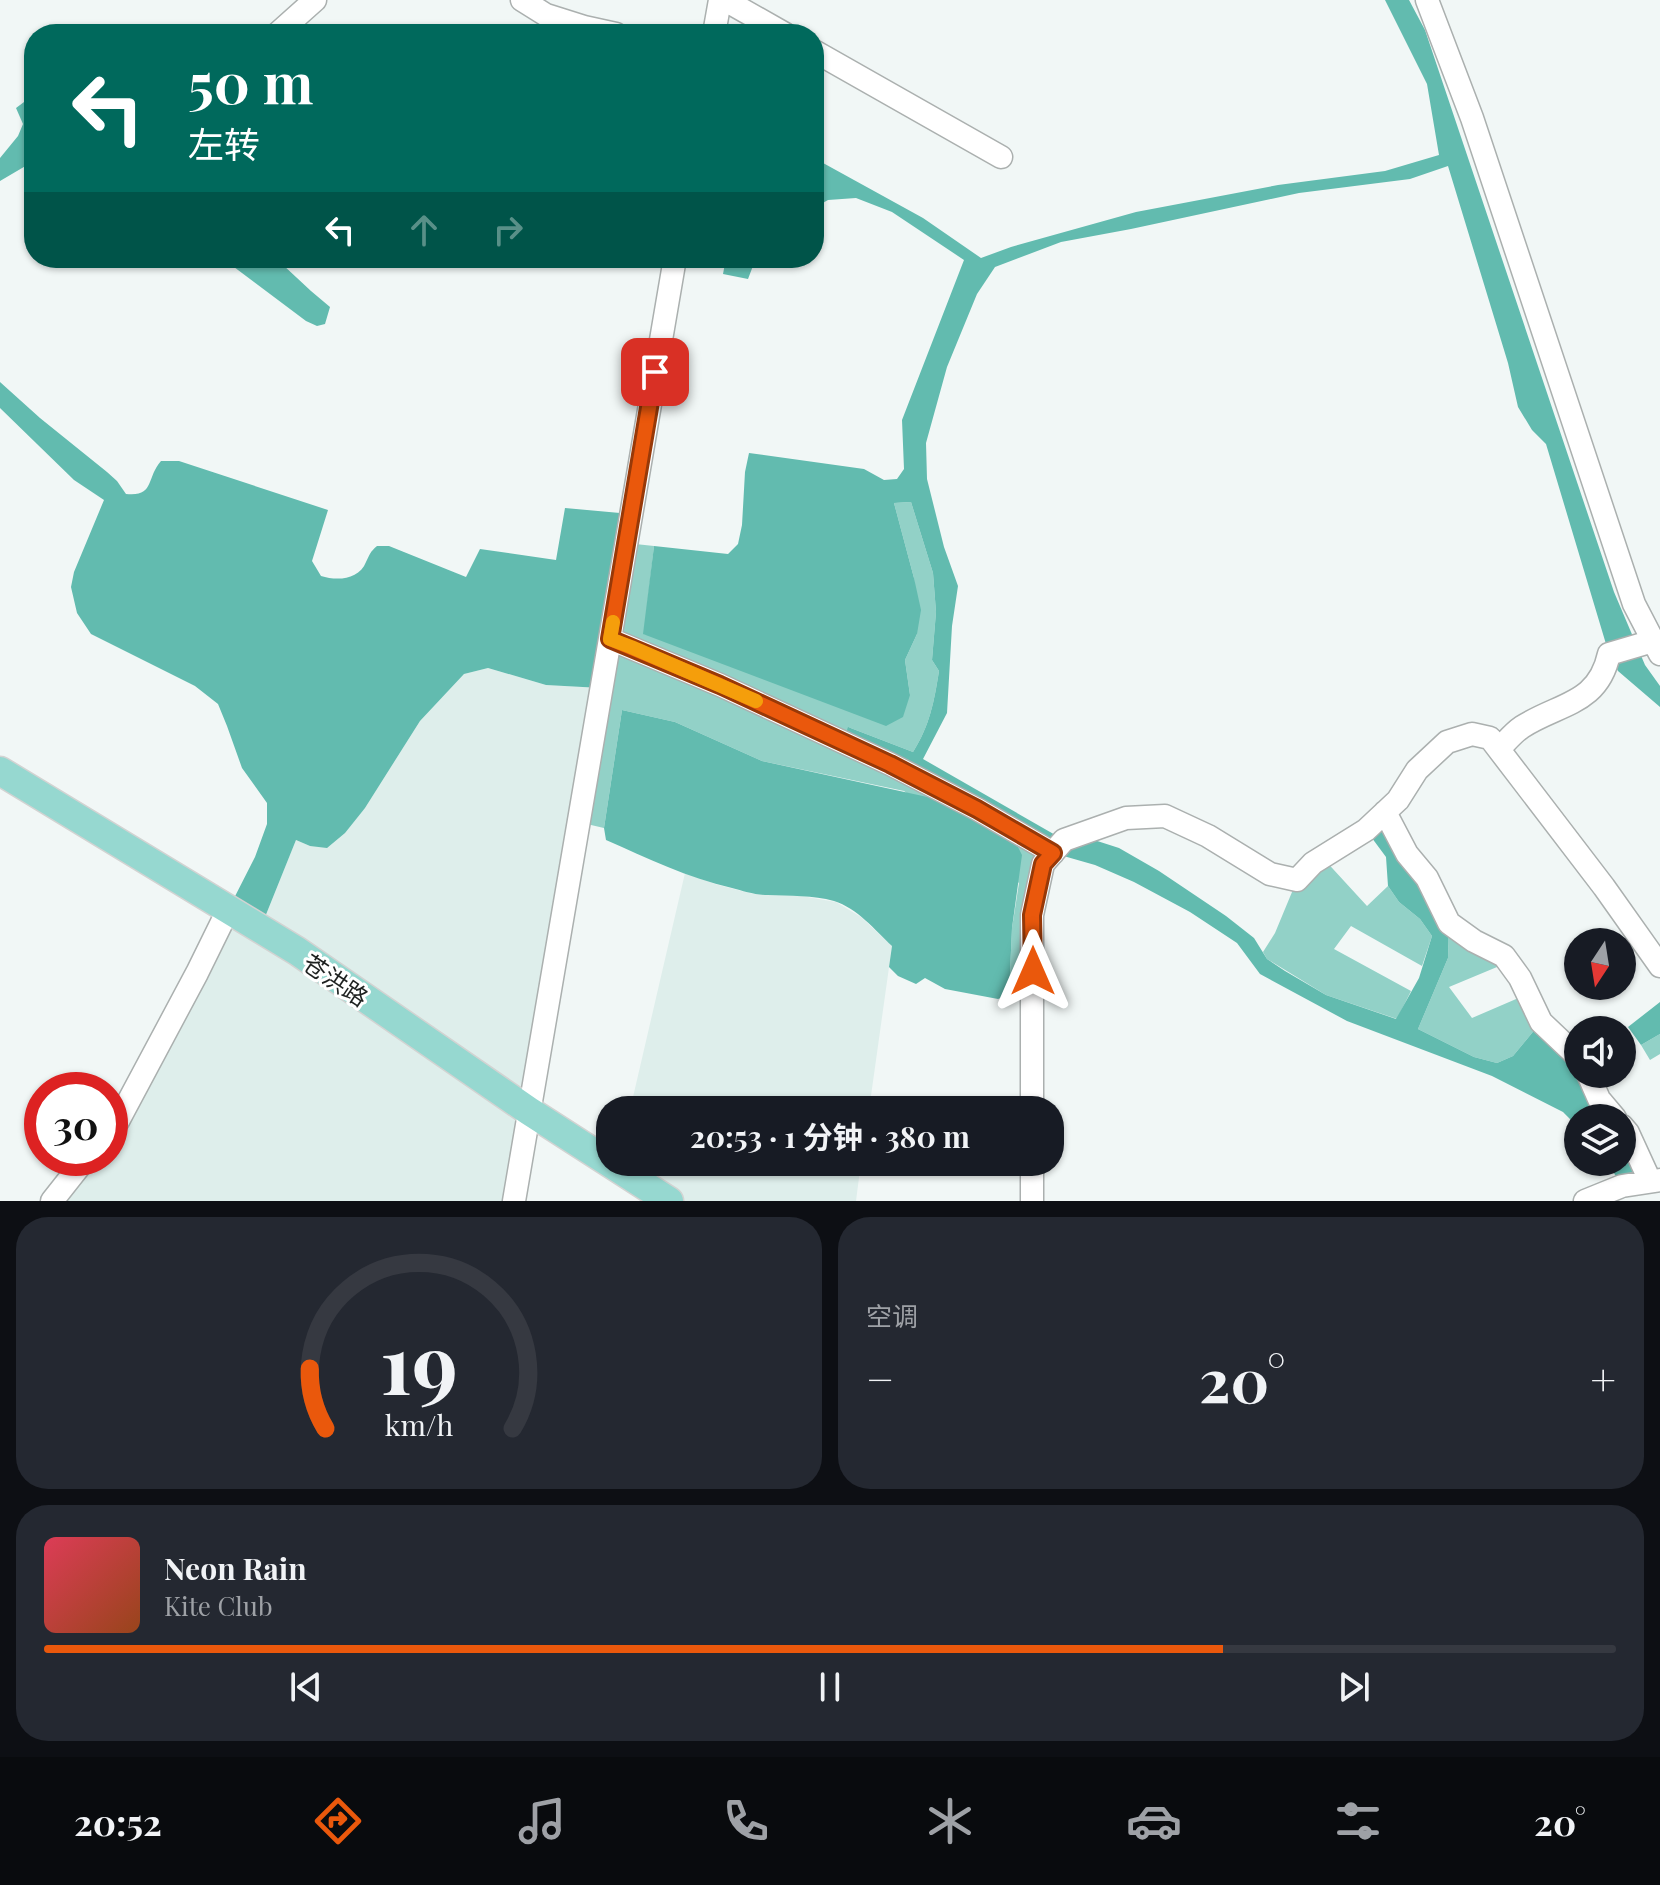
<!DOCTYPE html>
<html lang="zh">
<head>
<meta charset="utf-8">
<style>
  :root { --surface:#171b24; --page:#242831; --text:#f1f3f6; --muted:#9ea1a6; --line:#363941; --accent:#ea580c }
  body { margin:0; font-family:"Playfair Display","Noto Sans SC",serif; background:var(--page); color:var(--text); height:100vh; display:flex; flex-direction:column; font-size:30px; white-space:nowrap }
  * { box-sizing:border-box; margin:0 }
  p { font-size:26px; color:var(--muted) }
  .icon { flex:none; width:44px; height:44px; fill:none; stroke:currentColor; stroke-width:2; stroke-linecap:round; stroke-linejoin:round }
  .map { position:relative; height:1201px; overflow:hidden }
  .panel { display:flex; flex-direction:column; gap:16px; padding:16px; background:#0d0f14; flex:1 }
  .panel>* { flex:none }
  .hud { position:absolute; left:24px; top:24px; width:800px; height:244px; border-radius:32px; box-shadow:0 2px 6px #0004; background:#00695c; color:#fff; overflow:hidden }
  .needle { width:52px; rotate:192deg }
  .buttons { position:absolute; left:1564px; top:928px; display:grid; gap:16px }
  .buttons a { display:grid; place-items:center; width:72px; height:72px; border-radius:50%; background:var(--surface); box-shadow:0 2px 6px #0004; font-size:40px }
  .speed { position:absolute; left:24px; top:1072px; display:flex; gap:16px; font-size:40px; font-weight:700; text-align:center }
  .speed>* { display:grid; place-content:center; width:104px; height:104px; border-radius:50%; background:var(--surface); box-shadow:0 2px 6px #0004; line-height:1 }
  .speed .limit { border:12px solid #d22; background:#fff; color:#111 }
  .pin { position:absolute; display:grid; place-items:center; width:68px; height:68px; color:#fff; margin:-34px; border-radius:16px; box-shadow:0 4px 12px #0006 }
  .me { position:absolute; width:88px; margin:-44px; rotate:0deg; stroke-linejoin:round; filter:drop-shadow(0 0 6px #0008) }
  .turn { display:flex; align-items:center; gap:28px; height:168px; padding:0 32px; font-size:36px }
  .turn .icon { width:104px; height:104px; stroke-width:2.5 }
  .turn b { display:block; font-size:56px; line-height:68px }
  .lanes { display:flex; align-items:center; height:76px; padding:0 32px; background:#0003; justify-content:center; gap:40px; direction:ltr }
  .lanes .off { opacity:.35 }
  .big { font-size:60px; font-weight:700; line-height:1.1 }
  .panel .card { flex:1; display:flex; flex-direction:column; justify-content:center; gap:12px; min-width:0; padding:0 28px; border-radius:32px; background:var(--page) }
  .panel .dial { align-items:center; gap:0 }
  .dial svg { height:208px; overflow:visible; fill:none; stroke:var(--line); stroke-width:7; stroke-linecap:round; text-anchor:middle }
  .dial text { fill:var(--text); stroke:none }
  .song { display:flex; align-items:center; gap:24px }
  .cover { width:96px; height:96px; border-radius:12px; background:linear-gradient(135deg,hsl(350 70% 55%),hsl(20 70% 35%)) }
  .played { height:8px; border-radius:4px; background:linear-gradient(90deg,var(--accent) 75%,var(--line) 75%) }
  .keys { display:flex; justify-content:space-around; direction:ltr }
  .heat { display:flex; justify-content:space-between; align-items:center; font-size:44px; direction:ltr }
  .panel .tiles { flex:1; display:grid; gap:16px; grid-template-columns:1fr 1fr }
  .card:last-child { grid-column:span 2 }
  .trip { position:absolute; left:596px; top:1096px; width:468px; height:80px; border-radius:32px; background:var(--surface); box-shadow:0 2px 6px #0004; font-weight:700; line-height:80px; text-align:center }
  .tabs { display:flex; height:128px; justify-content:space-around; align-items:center; background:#090b0e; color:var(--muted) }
  .tabs .icon { width:56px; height:56px }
  .tabs .active { color:var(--accent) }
  .tabs b { font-size:36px; color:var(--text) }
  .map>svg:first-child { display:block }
  .built { fill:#deeeeb }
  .green { fill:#92d1c7 }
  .water { fill:#62bbaf }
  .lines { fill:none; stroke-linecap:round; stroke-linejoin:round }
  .minor-casing { stroke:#abb0af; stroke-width:25 }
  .major-casing { stroke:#d2d3d2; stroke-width:31 }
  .minor { stroke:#fff; stroke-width:22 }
  .major { stroke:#96d8d0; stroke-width:28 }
  .route-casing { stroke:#983908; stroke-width:20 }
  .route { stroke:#ea580c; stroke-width:14 }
  .slow { stroke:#f59e0b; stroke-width:14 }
  .labels { text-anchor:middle; stroke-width:6; stroke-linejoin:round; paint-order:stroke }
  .street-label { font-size:24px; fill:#1e2120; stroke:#fff }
</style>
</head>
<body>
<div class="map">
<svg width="1660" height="1201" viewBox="0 0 1660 1201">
  <rect width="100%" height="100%" fill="#f1f7f6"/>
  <!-- built -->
  <path class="built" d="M 488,668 L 546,685 L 601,688 L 514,1201 L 52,1201 L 86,1158 L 110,1158 L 110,1130 L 227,912 L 259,932 L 296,840 L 310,846 L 365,808 L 420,721 L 464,674 Z
    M 685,873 L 715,884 L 749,893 L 766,895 L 790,894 L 836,902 L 861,917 L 892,946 L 869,1110 L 630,1110 Z
    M 617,1162 L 861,1162 L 856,1201 L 661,1201 Z"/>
  <!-- green -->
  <path class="green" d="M 911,502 L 933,573 L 936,612 L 932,660 L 939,671 C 934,702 930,725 913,752 L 848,727 L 1053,853 L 1043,864 L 1033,998 L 1009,995 L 1012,928 L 1019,883 L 904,791 L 762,761 L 675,722 L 622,710 L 604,828 L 578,822 L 626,543 L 654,546 L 644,634 L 910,695 L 905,660 L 917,634 L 914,578 L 894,503 Z
    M 1322,857 L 1367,906 L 1388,886 L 1399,902 L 1420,919 L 1432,936 L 1422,966 L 1351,926 L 1334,949 L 1411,991 L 1397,1019 L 1326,995 L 1267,959 L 1263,952 L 1275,933 L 1297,880 Z
    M 1449,923 L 1509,962 L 1449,987 L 1472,1018 L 1528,994 L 1541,1022 L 1513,1056 L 1497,1063 L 1474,1057 L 1418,1029 L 1448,958 Z
    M 1660,1034 L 1660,1054 L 1650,1060 L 1641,1045 Z"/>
  <!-- water -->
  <path class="water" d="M 1385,0 L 1409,0 L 1425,30 L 1614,592 L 1645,665 L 1660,686 L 1660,707 L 1618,671 L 1609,654 L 1546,444 L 1532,430 L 1518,407 L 1508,363 L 1448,166 L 1410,179 L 1299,193 L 1131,229 L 1061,242 L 995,267 L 977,294 L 947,367 L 926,443 L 927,479 L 944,547 L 958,586 L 952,626 L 947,713 L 923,759 L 1064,840 L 1091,839 L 1119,848 L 1159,871 L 1226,916 L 1254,938 L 1267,959 L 1285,971 L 1326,995 L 1396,1019 L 1419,978 L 1432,936 L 1420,919 L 1399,902 L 1388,886 L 1386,857 L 1366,830 L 1385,812 L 1449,923 L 1448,958 L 1418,1029 L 1474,1057 L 1497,1063 L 1513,1056 L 1541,1022 L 1578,1057 L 1578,1074 L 1615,1118 L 1578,1118 L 1578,1127 L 1563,1112 L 1492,1076 L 1347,1021 L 1260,974 L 1237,943 L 1190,912 L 1134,882 L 1095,865 L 1053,853 L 843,742 L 848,727 L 913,752 C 930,725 934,702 939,671 L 932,660 L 936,612 L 933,573 L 911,502 L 894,503 L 914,578 L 921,610 L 917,634 L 905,660 L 910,695 L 903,717 L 886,726 L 643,634 L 654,546 L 728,554 L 738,544 L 742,525 L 745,472 L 749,453 L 864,469 L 884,480 L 897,479 L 904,469 L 902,420 L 964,260 L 892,212 L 856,198 L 828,200 L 814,208 L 814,158 L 923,218 L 981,258 L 1011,247 L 1136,212 L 1278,185 L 1385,171 L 1439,155 L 1427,84 Z
    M 28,99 L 34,101 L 34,161 L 0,181 L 0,158 L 18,136 L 23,124 L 16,108 Z
    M 222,258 L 284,258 L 282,264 L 311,291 L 330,307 L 325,324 L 317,326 L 306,321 Z
    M 726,258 L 756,258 L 748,279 L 723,274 Z
    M 0,382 L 40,418 L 107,472 L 117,481 L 126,494 C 155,497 146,478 161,461 L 179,461 L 328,510 L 312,561 L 321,576 C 337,581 359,580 366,562 C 370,554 370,552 377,546 L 389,546 L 466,577 L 480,549 L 556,560 L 565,508 L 631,514 L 601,688 L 546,685 L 488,668 L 464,674 L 420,721 L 365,808 L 345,833 L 327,848 L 310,846 L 296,840 L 259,932 L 227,912 L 255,857 L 267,824 L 267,803 L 242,768 L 227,726 L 218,704 L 195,686 L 91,634 L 77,613 L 71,587 L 74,572 L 104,500 L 74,480 L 0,408 Z
    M 622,710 L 675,722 L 762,761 L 932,798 L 1016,843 L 1022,855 L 1012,928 L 1009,995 L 998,999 L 945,989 L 925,978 L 916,984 L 898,976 L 889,967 L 892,946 C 875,930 857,908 834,901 C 813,895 790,896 768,895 C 755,895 743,891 732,888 C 688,878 647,858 606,840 L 604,828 Z
    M 1660,1002 L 1660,1034 L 1641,1045 L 1628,1027 Z
    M 1622,1126 L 1650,1181 L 1622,1186 L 1607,1162 L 1622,1162 Z"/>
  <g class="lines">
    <defs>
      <path id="minor" d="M 522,0 L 546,15 L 584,27 L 616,34
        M 725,0 L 785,34
        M 1427,0 L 1472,118 L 1634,604 L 1660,654
        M 277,34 L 315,0
        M 714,34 L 720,0
        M 814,51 L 1001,157
        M 610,639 L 720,685 L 890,764 L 977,809 L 1053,853
        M 1499,749 C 1506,742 1513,733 1522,727 C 1559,703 1598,705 1609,654 L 1653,641
        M 1385,812 L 1407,854 L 1427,878 L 1449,923 L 1474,941 L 1504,956 L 1520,978 L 1541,1022 L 1578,1057
        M 1588,1074 L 1599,1099 L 1615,1118
        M 1032,1110 L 1032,915 L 1043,864 L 1064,840 L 1126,818 L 1165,816 L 1208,836 L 1270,874 L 1297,880 L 1313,863 L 1366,830 L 1398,800 L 1417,770 L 1447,742 L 1472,734 L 1490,738 L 1604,887 L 1660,966
        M 1622,1126 L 1628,1133 L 1650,1181
        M 110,1130 L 118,1121 L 197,973 L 227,912
        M 52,1201 L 86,1158
        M 514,1201 L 675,258
        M 1032,1201 L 1032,1162
        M 1585,1201 L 1622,1186 L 1660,1180"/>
      <path id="major" d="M 0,771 L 297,951 L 529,1111 L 669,1201"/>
    </defs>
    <!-- minor casing -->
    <use href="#minor" class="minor-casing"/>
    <!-- major casing -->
    <use href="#major" class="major-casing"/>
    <!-- minor -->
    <use href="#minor" class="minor"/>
    <!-- major -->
    <use href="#major" class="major"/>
  </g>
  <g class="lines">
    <defs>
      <path id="route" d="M 655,372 L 610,639 L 720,685 L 890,764 L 977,809 L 1053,853 L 1043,864 L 1032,915 L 1033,971"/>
    </defs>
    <!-- route casing -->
    <use href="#route" class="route-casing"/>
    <!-- route -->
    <use href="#route" class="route"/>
    <!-- slow -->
    <path class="slow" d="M 613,622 L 610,639 L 631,647 L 756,701"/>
  </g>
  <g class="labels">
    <!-- street labels -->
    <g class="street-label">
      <text transform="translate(335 981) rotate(34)" y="8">苍洪路</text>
    </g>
  </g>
</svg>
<div class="buttons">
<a><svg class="needle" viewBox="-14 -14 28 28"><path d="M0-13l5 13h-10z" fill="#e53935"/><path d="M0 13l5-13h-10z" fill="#9ea1a6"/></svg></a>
<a><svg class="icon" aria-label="sound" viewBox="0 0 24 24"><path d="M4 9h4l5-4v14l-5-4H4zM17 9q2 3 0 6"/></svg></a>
<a><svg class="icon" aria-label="layers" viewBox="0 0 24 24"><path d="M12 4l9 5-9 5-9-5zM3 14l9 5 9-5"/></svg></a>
</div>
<div class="speed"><div class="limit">30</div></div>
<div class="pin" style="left:655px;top:372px;background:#d93025"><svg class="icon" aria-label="arrive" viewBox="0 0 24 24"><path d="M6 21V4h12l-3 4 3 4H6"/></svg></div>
<svg class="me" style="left:1033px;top:971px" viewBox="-20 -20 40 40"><path d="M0-17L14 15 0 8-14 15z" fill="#ea580c" stroke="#fff" stroke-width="4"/></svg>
<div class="trip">20:53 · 1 分钟 · 380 m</div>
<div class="hud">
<div class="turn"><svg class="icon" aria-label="left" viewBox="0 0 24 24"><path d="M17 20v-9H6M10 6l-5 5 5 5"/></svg><div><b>50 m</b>左转</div></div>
<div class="lanes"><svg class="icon" aria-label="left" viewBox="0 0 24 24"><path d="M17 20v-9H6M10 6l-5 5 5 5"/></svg><svg class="icon off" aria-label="ahead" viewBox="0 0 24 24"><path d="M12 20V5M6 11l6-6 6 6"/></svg><svg class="icon off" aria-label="right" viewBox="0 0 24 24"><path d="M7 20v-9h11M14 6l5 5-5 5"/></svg></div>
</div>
</div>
<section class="panel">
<div class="tiles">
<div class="card dial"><svg viewBox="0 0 100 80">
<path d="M14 69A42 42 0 1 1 86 69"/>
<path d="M14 69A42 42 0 0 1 8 46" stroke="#ea580c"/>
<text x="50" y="56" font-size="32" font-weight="700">19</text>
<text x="50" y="72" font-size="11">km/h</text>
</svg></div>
<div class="card"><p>空调</p>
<div class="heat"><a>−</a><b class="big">20°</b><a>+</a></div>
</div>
<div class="card">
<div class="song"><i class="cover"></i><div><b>Neon Rain</b><p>Kite Club</p></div></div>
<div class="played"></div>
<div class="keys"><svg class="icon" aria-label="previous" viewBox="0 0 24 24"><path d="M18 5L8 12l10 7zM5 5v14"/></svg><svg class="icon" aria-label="pause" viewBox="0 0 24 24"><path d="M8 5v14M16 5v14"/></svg><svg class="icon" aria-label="next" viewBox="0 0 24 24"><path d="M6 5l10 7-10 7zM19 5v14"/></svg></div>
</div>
</div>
</section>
<nav class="tabs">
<b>20:52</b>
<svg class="icon active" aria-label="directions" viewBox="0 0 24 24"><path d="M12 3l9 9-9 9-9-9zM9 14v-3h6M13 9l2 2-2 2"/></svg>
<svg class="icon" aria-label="music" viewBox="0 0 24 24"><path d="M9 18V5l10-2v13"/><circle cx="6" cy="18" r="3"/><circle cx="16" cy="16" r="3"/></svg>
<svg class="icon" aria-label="phone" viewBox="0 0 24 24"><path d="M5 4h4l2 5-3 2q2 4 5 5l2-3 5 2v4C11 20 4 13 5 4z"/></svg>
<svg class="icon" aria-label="climate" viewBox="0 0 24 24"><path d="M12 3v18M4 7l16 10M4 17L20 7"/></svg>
<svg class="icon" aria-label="car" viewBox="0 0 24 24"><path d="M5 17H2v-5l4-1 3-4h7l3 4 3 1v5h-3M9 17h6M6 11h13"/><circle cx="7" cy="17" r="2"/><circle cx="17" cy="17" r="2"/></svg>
<svg class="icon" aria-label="filters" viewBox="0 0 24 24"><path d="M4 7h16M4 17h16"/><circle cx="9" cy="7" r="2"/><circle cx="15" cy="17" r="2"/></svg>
<b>20°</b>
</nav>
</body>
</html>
